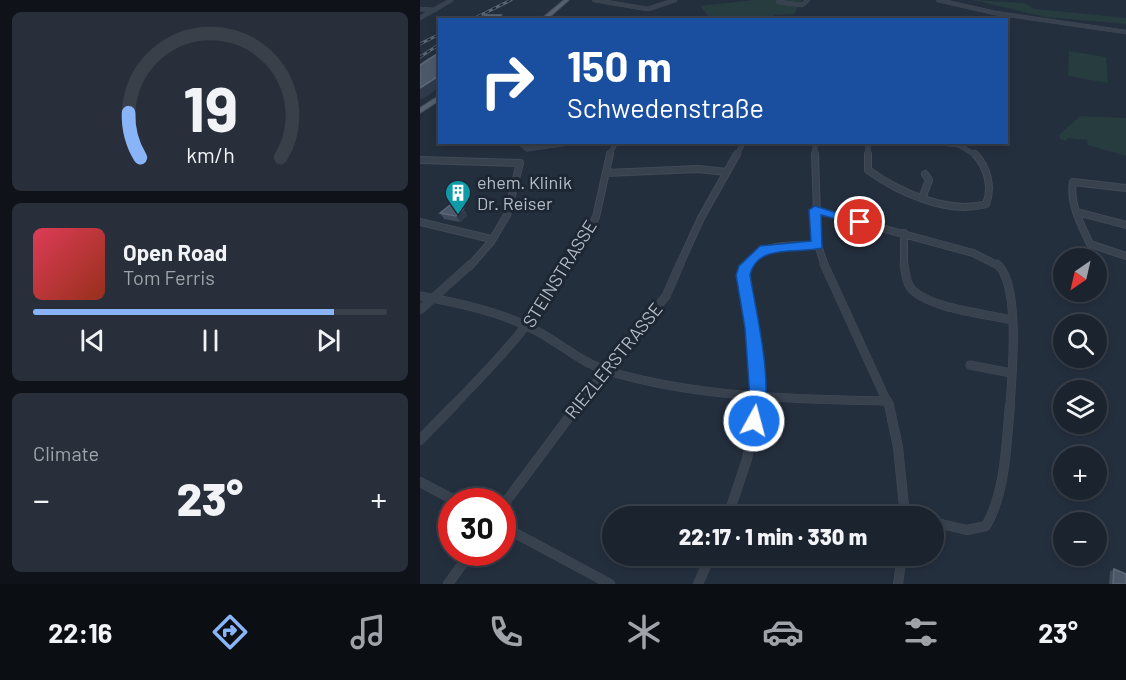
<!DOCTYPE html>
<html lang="en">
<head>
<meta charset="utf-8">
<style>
  :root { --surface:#1b232e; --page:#282f3a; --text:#f1f3f6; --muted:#a0a4aa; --line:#39404a; --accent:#8ab4f8 }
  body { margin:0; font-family:Barlow,sans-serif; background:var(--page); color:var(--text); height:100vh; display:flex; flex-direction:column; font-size:22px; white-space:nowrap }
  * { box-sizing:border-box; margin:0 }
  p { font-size:20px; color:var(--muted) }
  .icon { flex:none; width:33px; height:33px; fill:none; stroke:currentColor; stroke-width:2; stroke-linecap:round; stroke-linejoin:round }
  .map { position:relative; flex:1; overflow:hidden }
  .sheet { display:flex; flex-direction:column; gap:12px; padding:12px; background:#0f1319; width:420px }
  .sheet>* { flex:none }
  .hud { position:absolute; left:18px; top:18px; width:570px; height:126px; border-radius:0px; box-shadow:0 3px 9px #0003,0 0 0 2px var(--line); background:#1a4fa0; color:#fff; overflow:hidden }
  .needle { width:39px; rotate:214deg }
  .tools { position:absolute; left:633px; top:248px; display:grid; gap:12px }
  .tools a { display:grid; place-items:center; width:54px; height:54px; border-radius:50%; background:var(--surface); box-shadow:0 3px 9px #0003,0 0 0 2px var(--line); font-size:30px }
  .speed { position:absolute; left:18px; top:488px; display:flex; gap:12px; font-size:30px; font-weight:700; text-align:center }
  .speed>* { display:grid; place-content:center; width:78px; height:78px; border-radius:50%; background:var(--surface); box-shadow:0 3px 9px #0003,0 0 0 2px var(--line); line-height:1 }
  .speed .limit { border:9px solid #d22; background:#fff; color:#111 }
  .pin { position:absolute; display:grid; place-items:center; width:51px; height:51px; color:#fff; margin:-26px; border:3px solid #fff; border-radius:50%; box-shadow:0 2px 6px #0007 }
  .me { position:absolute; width:66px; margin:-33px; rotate:7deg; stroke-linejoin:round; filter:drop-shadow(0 0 4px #0008) }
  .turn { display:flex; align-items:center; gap:21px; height:126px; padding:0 30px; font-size:27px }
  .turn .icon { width:78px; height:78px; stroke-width:2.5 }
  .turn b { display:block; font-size:42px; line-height:51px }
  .big { font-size:45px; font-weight:800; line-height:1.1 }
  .sheet .tile { flex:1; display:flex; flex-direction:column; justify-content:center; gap:9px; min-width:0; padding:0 21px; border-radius:9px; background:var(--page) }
  .sheet .dial { align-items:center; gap:0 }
  .dial svg { height:156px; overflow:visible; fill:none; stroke:var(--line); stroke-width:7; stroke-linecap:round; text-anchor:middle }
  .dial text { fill:var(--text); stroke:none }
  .song { display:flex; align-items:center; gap:18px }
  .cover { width:72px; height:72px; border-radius:9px; background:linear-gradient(135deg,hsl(350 70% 55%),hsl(10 70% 35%)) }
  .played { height:6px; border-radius:3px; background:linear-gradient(90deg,var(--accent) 85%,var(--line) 85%) }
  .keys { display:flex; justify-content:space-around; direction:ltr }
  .heat { display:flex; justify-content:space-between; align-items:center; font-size:33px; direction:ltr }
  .trip { position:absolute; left:182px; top:506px; width:342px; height:60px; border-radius:30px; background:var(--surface); box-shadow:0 3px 9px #0003,0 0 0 2px var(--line); font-weight:800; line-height:60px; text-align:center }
  .dock { display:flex; height:96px; justify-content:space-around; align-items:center; background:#0b0e12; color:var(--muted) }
  .dock .icon { width:42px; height:42px }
  .dock .on { color:var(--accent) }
  .dock b { font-size:27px; color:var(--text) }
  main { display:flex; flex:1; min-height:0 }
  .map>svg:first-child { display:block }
  .green { fill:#263c3f }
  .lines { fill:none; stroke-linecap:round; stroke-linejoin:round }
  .minor-far4-casing { stroke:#414a57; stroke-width:4.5 }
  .minor-far3-casing { stroke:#414a57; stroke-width:5 }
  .minor-far2-casing { stroke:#414a57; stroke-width:8 }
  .minor-far1-casing { stroke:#414a57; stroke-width:9 }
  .minor-casing { stroke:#414a57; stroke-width:10 }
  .primary-casing { stroke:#414a57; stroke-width:2 }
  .minor-far4 { stroke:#38414e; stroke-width:4 }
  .minor-far3 { stroke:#38414e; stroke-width:4.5 }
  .minor-far2 { stroke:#38414e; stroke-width:6 }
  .minor-far1 { stroke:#38414e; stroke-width:8 }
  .minor { stroke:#38414e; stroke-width:9 }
  .primary { fill:#56606e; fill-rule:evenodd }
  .rail-casing { stroke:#5a6575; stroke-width:3 }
  .rail { stroke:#1d2633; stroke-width:1.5; stroke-dasharray:4; stroke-linecap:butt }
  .wall { fill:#3f4b5c }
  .shaded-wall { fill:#2f3b4b }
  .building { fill:#4b5868; stroke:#5c6777; stroke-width:1.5 }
  .route { fill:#1a73e8; stroke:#114b97; stroke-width:1.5 }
  .labels { text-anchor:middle; stroke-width:6; stroke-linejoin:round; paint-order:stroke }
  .poi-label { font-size:18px; fill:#b4bcc9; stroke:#1d2633; text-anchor:start }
  .street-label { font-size:18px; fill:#b4bcc9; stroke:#1d2633 }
</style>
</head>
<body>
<main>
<section class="sheet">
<div class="tile dial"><svg viewBox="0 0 100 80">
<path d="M14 69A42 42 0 1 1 86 69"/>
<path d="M14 69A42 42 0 0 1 8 46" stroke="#8ab4f8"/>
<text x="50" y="56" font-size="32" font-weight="700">19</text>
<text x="50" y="72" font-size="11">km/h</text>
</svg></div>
<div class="tile">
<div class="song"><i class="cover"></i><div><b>Open Road</b><p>Tom Ferris</p></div></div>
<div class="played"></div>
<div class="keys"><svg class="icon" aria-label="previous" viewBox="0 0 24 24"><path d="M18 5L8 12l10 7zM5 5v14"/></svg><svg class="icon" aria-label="pause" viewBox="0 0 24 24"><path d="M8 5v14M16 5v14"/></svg><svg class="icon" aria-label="next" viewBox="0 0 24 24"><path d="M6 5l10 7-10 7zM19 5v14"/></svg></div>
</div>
<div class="tile"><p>Climate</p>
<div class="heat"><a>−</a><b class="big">23°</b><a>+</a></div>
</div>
</section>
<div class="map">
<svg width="706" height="584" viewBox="0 0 706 584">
  <rect width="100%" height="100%" fill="#242f3e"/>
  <!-- green -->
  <path class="green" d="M 333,0 L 382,0 L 374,14 L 354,15 L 356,19 L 291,19 L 280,6 Z
    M 553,0 L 603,3 L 615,9 L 706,18 L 706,24 L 626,17 Z
    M 649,51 L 686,57 L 688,83 L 648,76 Z
    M 660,116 L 706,118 L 706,156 L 668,145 L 667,140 L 647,138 L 647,141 L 640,139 L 639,135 Z"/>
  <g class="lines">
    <defs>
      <path id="minor-far4" d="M 174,0 L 228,9 L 255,0
        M 518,0 L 575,13 L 706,32
        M 358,2 L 382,5 L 388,0
        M 0,9 L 15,10
        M 0,18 L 31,0"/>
      <path id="minor-far3" d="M 99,142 L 107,149 L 156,142
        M 309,142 L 323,144
        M 395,142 L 395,156
        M 448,142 L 448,156
        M 510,142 L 539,145 L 557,156
        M 189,156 L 196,142
        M 316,156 L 324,142"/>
      <path id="minor-far2" d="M 395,154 L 398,245 L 405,266
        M 448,154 L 448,170 C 478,192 529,215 566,204 C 573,187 567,167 555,154
        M 0,160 L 100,163 L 87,215 L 71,242 L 50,266
        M 186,173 L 278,169 L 307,172
        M 706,188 L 653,182 C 649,204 661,224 670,244 L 706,256
        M 503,196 L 509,180 L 505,174
        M 395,210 L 553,253 L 579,266
        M 657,212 L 706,225
        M 0,222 L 71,239
        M 147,266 L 176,217 L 190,154
        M 259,266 L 281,218 L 317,154
        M 327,266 C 342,242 373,245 398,245
        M 484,266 L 484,233"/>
      <path id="minor-far1" d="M 327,264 L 323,275 L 336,354 L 337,406
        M 404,264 L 469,406
        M 484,264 C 485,272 486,281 490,287 C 505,308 567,314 592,320
        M 577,264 C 601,284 592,376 590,406
        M 0,296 C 39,303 82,312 117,331 C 141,344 162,363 188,371 C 278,398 375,399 468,401
        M 0,310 L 51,264
        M 550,365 L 591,373
        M 33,406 C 77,361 116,320 148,264
        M 157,406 L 246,296 L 260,264"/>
      <path id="minor" d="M 469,405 L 478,447 L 485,516
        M 0,440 L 34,405
        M 0,482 L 36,501
        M 82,507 L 158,405
        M 308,516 L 327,459 L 337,405
        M 513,522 L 547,530 L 566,526 C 586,490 586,445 590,405
        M 82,526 L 190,584
        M 28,584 L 51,552
        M 278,584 L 291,555
        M 478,584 L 482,555"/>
      <path id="primary" d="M 144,0 L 149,0 L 126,20 L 120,20 Z
        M 20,95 L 20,100 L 0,113 L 0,108 Z"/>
    </defs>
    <!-- minor-far4 casing -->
    <use href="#minor-far4" class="minor-far4-casing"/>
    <!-- minor-far3 casing -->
    <use href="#minor-far3" class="minor-far3-casing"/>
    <!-- minor-far2 casing -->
    <use href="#minor-far2" class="minor-far2-casing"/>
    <!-- minor-far1 casing -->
    <use href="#minor-far1" class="minor-far1-casing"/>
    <!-- minor casing -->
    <use href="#minor" class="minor-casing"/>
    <!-- primary casing -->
    <use href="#primary" class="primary-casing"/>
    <!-- minor-far4 -->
    <use href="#minor-far4" class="minor-far4"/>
    <!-- minor-far3 -->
    <use href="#minor-far3" class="minor-far3"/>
    <!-- minor-far2 -->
    <use href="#minor-far2" class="minor-far2"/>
    <!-- minor-far1 -->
    <use href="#minor-far1" class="minor-far1"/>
    <!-- minor -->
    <use href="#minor" class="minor"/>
    <!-- primary -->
    <use href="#primary" class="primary"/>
    <defs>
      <path id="rail" d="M 51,20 L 91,0
        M 0,44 L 20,34
        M 0,57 L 20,44"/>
    </defs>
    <!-- rail casing -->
    <use href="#rail" class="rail-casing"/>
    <!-- rail -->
    <use href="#rail" class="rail"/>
  </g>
  <!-- wall -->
  <path class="wall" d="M 45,211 L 47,216 L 40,222 L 24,219 L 20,213 Z
    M 694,569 L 706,584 L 689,584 L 690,571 Z"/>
  <!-- shaded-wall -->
  <path class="shaded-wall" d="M 81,15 L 82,20 L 75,20 Z
    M 20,75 L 20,87 L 1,100 L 0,98 L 0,88 Z
    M 41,204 L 47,216 L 40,222 L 36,216 L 37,208 Z"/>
  <!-- building -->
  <path class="building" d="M 66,15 L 81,15 L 75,20 L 59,20 Z
    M 20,52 L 20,75 L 0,88 L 0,65 Z
    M 34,202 L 41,204 L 37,208 L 43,209 L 36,216 L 20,213 Z
    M 694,569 L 706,574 L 706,584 L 693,584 Z"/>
  <!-- route -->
  <path class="route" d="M 395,206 L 446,222 L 440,225 L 401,215 L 402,248 C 378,254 337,243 330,275 C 336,312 356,392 340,426 L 334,428 L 328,426 L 326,421 L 330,398 L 325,328 L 316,275 L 319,266 L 340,246 L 391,241 L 389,210 Z"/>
  <!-- icons -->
  <defs>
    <symbol id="building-pin" viewBox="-11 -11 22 30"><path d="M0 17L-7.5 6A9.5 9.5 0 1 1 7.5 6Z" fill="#0f9aa8" stroke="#1d2633"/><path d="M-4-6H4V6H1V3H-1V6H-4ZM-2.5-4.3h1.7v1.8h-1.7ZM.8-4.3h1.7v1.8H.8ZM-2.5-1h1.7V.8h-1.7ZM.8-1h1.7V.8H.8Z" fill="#fff"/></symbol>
  </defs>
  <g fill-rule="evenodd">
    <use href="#building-pin" x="23" y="178" width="30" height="40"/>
  </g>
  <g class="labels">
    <!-- poi labels -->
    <g class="poi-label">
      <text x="57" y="189">ehem. Klinik<tspan x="57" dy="21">Dr. Reiser</tspan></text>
    </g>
    <!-- street labels -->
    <g class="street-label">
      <text transform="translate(140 274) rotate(-58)" y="6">STEINSTRASSE</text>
      <text transform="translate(194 361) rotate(-51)" y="6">RIEZLERSTRASSE</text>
    </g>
  </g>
</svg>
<div class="tools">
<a><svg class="needle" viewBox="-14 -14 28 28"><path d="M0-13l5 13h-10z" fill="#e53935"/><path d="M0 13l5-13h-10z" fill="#a0a4aa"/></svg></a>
<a><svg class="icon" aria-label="search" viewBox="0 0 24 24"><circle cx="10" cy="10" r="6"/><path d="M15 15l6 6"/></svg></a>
<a><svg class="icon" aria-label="layers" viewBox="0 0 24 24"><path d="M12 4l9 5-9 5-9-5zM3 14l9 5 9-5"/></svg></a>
<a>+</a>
<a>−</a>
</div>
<div class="speed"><div class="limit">30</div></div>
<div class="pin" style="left:440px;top:222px;background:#d93025"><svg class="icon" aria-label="arrive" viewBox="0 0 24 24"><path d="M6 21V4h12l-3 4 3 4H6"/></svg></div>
<svg class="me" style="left:334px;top:421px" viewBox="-20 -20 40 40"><circle r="17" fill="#1a73e8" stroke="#fff" stroke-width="3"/><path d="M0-11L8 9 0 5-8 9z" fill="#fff"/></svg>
<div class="trip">22:17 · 1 min · 330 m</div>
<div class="hud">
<div class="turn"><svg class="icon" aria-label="right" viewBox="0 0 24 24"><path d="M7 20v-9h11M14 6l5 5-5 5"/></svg><div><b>150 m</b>Schwedenstraße</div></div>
</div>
</div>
</main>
<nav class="dock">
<b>22:16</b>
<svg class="icon on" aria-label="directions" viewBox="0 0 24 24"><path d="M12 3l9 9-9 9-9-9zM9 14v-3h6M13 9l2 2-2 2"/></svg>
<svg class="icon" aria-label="music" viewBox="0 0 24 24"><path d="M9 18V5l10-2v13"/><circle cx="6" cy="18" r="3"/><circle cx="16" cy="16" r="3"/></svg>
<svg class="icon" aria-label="phone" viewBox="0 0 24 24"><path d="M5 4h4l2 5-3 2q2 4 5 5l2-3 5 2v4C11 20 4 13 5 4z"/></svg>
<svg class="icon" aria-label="climate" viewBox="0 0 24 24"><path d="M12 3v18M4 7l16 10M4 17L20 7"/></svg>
<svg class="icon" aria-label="car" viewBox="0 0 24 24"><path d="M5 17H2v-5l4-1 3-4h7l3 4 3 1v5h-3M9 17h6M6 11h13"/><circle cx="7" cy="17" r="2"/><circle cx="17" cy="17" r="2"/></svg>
<svg class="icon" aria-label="filters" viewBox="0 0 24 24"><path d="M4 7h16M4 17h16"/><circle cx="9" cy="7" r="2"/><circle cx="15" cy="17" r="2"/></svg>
<b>23°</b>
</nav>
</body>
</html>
